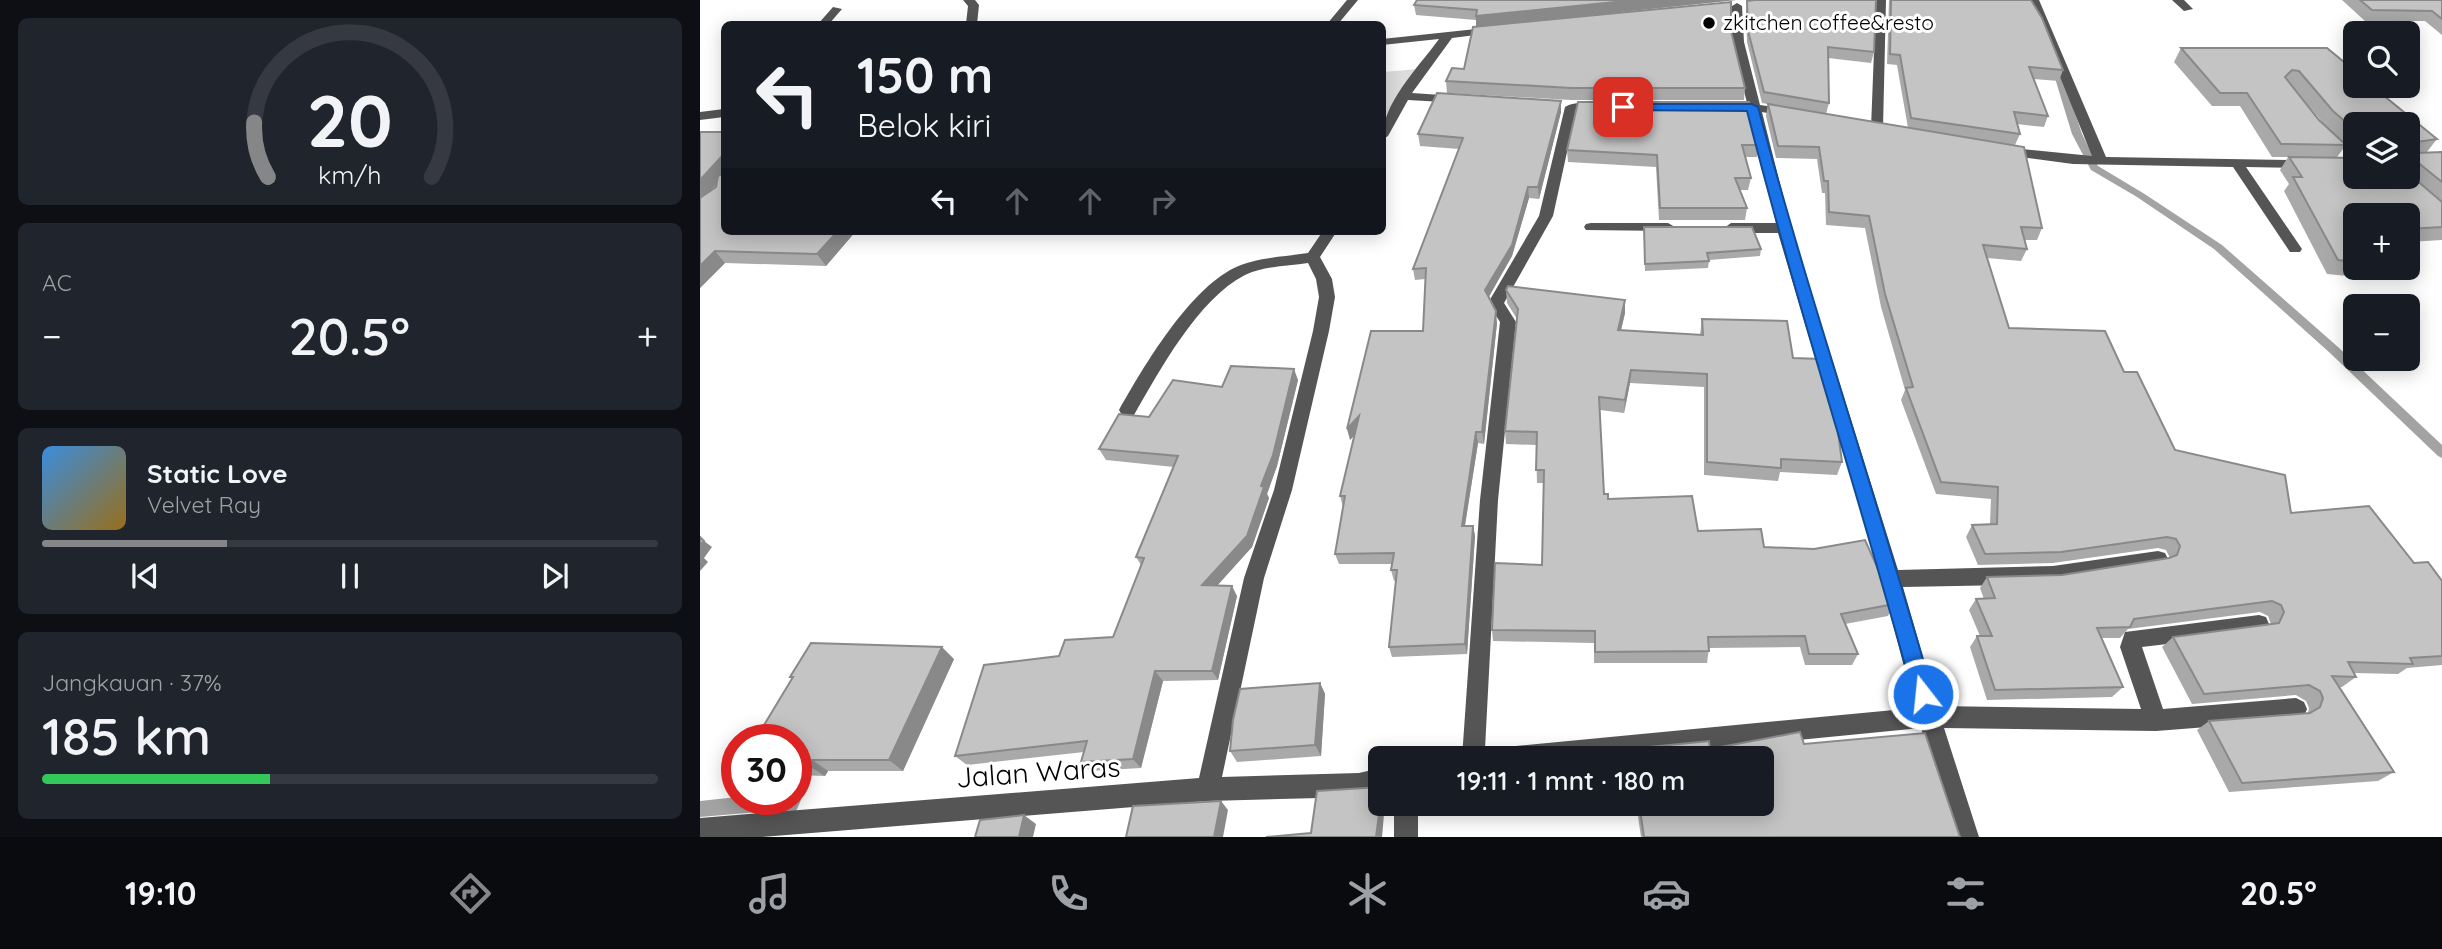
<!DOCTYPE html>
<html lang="id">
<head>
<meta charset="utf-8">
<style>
  :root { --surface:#171b24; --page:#20242c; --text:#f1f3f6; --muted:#9ea1a6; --line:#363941; --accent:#858687 }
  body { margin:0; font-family:Quicksand,sans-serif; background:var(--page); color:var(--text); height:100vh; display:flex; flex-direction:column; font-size:26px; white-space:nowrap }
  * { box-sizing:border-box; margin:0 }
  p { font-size:23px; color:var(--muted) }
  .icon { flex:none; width:38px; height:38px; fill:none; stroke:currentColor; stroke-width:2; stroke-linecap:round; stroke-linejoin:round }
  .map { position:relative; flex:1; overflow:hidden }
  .side { display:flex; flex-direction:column; gap:18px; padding:18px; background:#0d0f14; width:700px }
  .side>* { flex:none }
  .guide { position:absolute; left:21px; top:21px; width:665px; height:214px; border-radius:10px; box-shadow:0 4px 18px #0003; background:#171b24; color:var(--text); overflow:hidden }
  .controls { position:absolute; left:1643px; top:21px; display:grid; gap:14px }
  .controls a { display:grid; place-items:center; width:77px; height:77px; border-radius:10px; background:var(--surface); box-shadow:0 4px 18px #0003; font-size:35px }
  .speed { position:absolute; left:21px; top:724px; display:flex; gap:14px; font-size:35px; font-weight:700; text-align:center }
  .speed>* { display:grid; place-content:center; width:91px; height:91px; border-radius:50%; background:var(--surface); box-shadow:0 4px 18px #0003; line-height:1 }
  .speed .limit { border:10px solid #d22; background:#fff; color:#111 }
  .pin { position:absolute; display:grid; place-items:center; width:60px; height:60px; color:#fff; margin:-30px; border-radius:14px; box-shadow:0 4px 10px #0006 }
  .me { position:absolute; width:77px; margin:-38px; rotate:344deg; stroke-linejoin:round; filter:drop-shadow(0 0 5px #0008) }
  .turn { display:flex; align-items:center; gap:24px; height:147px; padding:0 21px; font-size:32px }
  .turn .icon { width:91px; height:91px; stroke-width:2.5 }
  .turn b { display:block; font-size:49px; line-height:60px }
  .lanes { display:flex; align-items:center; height:66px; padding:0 21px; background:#0003; justify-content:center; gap:35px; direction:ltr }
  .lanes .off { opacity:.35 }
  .big { font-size:52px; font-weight:600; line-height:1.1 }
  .side .card { flex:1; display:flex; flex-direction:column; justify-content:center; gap:10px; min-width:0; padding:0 24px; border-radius:10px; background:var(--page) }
  .side .dial { align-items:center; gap:0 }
  .dial svg { height:182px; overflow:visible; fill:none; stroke:var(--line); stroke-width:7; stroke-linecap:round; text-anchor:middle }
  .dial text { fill:var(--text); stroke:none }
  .song { display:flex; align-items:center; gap:21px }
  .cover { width:84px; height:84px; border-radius:10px; background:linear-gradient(135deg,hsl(210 70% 55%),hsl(40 70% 35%)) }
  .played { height:7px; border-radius:4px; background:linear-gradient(90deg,var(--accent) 30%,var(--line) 30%) }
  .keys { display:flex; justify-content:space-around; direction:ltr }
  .heat { display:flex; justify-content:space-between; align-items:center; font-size:38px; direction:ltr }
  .charge { height:10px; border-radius:5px; background:linear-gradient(90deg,#34c759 37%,var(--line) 0) }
  .trip { position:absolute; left:668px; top:746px; width:406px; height:70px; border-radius:10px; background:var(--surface); box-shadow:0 4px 18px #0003; font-weight:600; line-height:70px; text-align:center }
  .dock { display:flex; height:112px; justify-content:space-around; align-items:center; background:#090b0e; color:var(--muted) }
  .dock .icon { width:49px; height:49px }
  .dock .current { color:var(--accent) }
  .dock b { font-size:32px; color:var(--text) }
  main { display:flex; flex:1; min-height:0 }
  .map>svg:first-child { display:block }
  .green { fill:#dcdcdc }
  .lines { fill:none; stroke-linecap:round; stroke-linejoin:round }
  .stream { fill:#a3a3a3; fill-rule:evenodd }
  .minor { fill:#555; fill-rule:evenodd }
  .wall { fill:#a9a9a9; fill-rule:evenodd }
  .shaded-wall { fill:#898989 }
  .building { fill:#c4c4c4; stroke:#898989; stroke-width:2 }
  .route { fill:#1a73e8; stroke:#114b97; stroke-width:2 }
  .poi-dot { fill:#000; stroke:#fff; stroke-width:2.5 }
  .labels { text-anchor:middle; stroke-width:6; stroke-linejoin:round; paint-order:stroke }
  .far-poi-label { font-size:21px; fill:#000; stroke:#fff; text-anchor:start }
  .near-street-label { font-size:28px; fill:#000; stroke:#fff }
</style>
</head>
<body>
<main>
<section class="side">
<div class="card dial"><svg viewBox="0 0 100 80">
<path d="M14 69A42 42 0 1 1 86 69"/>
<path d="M14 69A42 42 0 0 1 8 45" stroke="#858687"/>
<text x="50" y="56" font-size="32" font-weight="700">20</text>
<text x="50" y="72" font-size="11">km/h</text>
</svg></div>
<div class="card"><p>AC</p>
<div class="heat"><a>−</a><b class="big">20.5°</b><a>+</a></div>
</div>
<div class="card">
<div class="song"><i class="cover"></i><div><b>Static Love</b><p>Velvet Ray</p></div></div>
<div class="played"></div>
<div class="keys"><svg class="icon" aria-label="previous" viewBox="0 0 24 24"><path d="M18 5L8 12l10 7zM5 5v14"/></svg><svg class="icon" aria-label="pause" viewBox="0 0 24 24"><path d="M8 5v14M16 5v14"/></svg><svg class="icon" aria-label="next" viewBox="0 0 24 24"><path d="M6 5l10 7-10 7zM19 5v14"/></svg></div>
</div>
<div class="card"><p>Jangkauan · 37%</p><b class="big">185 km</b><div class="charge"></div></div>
</section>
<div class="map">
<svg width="1742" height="837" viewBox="0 0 1742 837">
  <rect width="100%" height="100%" fill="#fff"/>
  <!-- green -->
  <path class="green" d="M 719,69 L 683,130 L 683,72 Z"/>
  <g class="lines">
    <!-- stream -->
    <path class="stream" d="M 1352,63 L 1359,65 L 1382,134 L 1398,166 L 1443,193 L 1522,245 L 1638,347 L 1742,445 L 1742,458 L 1738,456 L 1630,353 L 1514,249 L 1437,197 L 1391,170 L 1372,134 L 1351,65 Z
      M 96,793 L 101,800 L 94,816 L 88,818 L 82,816 L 80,810 L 0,817 L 0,801 L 37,797 L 37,800 L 96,800 Z"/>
    <!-- minor -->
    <path class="minor" d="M 263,0 L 275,0 L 279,5 L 277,24 L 266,24 L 268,6 Z
      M 647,0 L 658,0 L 638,24 L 627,24 Z
      M 1176,0 L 1186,0 L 1183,128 L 1177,132 L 1171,128 Z
      M 1329,0 L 1339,0 L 1406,157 L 1656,161 L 1656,169 L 1546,167 L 1602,249 L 1600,252 L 1590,252 L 1533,167 L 1373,164 L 1297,154 L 1295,151 L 1302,147 L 1392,156 Z
      M 1472,0 L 1484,0 L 1493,9 L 1484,11 Z
      M 1037,3 L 1042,6 L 1044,42 L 1060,105 L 1088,109 L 1094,113 L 1088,117 L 1062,112 L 1091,228 L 1198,570 L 1353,566 L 1458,551 L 1465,553 L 1468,559 L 1465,565 L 1458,567 L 1353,584 L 1203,587 L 1237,706 L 1441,709 L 1420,647 L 1425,632 L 1559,615 L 1566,617 L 1569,624 L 1566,631 L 1559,633 L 1442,647 L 1463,709 L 1596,698 L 1604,702 L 1607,709 L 1604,716 L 1596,720 L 1456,731 L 1244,728 L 1279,837 L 1255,837 L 1221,728 L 913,758 L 762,758 L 780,500 L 800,322 L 788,303 L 839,216 L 865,107 C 874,101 896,101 905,107 L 899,111 L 876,111 L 853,216 L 804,303 L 816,322 L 798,500 L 785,749 L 1215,708 L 1181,579 L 1078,233 L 1031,233 L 1024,228 L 1031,223 L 1076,223 L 1049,111 L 1029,111 L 1023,107 L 1029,103 L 1047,103 L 1032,42 L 1032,6 Z
      M 133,7 L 142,9 L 129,24 L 118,24 Z
      M 795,27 L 799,28 L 799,32 L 752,38 L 712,93 L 756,96 L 762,100 L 760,103 L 708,100 L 688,136 L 682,140 C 682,103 718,68 739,39 L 682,45 L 682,39 Z
      M 24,109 L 24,117 L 0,120 L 0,112 Z
      M 891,223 L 968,223 L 975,227 L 968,231 L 886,230 L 884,227 L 886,224 Z
      M 623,231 L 637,231 L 620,257 L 632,279 L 635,297 L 629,331 L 592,490 L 564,578 L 522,777 L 659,773 L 681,768 L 681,792 L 659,797 L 508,801 L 62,837 L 0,837 L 0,818 L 499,778 L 544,578 L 574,490 L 613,331 L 619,297 L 616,279 L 608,263 C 588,266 564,266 545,275 C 498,299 460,370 434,415 L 422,415 L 419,410 C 444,366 488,291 534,268 C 557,257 584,257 608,253 Z
      M 694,803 L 718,803 L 718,837 L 694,837 Z"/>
  </g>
  <!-- wall -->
  <path class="wall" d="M 1036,0 L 825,22 L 1031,31 L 1045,88 L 1044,100 L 871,100 L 747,93 L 746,81 L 764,69 L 776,26 L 776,20 L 716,15 L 714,5 Z
    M 1189,0 L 1331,0 L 1363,70 L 1359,81 L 1333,79 L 1348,116 L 1344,127 L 1317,124 L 1320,134 L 1315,145 L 1258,136 L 1342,228 L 1337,240 L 1325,240 L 1327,249 L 1321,261 L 1287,258 L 1309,328 L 1424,372 L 1475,450 L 1591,513 L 1714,563 L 1742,581 L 1742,665 L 1707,668 L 1698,674 L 1654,673 L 1656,677 L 1642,687 L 1640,687 L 1694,772 L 1678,781 L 1529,792 L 1497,730 L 1509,721 L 1608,713 L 1609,708 L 1606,701 L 1596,695 L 1492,704 L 1462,647 L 1473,637 L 1571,624 L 1568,616 L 1560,612 L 1428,629 L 1420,638 L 1402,638 L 1423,687 L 1412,697 L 1287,700 L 1270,647 L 1277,636 L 1280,636 L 1269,610 L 1276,599 L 1284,599 L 1280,588 L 1287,577 L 1362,575 L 1470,558 L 1466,550 L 1458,548 L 1353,563 L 1278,565 L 1266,537 L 1272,525 L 1290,524 L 1291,499 L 1236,494 L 1201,400 L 1205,390 L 1181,307 L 1165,228 L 1126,225 L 1125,193 L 1122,193 L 1117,159 L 1076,158 L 1066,116 L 1068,104 L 1208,128 L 1197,65 L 1187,64 Z
    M 1642,0 L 1742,0 L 1742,35 L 1725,21 L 1665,21 Z
    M 1047,1 L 1174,52 L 1171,63 L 1128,58 L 1129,103 L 1126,114 L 1062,103 L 1047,42 L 1046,11 Z
    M 1481,48 L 1627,48 L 1737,139 L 1726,153 L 1742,152 L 1742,240 L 1708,242 L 1708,215 L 1656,215 L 1656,268 L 1700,268 L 1689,280 L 1627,274 L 1584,191 L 1589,184 L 1580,170 L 1588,157 L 1572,157 L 1540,106 L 1512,106 L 1474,62 ZM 1590,84 L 1624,124 L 1619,120 ZM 1656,124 L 1708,124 L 1708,177 L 1637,157 L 1646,145 L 1656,154 Z
    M 861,101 L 861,112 L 839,199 L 829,198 L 812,256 L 788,297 L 797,323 L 784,444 L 778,443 L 765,526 L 773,526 L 775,536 L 767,654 L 692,657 L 689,647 L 696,580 L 694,581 L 691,570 L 692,564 L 639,564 L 635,554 L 643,507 L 640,496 L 654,436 L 650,440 L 723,331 L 725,279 L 715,280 L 713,269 L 759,149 L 720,146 L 718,134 Z
    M 878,102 L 1060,145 L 1057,157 L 1045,157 L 1051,178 L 1048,190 L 1040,190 L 1047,208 L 1045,220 L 959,220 L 956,167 L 868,162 L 867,150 Z
    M 0,132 L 24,132 L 24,231 L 156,231 L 126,266 L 25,263 L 0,288 Z
    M 944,227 L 1061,249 L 1060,256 L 1009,260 L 1008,268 L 945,271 Z
    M 806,290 L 925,300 L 925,313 L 921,330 L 1000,335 L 1002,319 L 1093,358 L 1142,462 L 1137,475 L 1080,472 L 1078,481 L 1004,475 L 1004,387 L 930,383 L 924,413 L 900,410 L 904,494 L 908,499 L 998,531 L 1064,547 L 1194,604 L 1188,616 L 1145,624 L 1158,654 L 1152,665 L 1105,665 L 1100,647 L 1009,648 L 1007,663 L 894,663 L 894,643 L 793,641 L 792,630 L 842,565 L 844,483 L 837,483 L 836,445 L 806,444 L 805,431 L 817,319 L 807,303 Z
    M 598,380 L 577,466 L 567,494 L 569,498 L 552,547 L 517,585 L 537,596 L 518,680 L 463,681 L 441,768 L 390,771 L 381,762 L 384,752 L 267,765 L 255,756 L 359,656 L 413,637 L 441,565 L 436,557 L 474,467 L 406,460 L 399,449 L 449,417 Z
    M 254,659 L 203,771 L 128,771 L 125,776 L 96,775 L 96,740 L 92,679 L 90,677 Z
    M 620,683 L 625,694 L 621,756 L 537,762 L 530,751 Z
    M 1104,744 L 1260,837 L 941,837 L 936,803 L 1062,803 L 1062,758 L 929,758 L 930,749 L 1010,749 Z"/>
  <!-- shaded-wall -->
  <path class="shaded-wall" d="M 935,0 L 1036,0 L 776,27 L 776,16 Z
    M 861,101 L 861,112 L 839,199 L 838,187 Z
    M 24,154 L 24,175 L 8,193 L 0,199 L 0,180 Z
    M 828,187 L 829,198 L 812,256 L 786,302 L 785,290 Z
    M 138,231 L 156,231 L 126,266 L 117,254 Z
    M 15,251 L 25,263 L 0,288 L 0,266 Z
    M 925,300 L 925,313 L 918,343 L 918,330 Z
    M 796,311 L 797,323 L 784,444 L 782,432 Z
    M 594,369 L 598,380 L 577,466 L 567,494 L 569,498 L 552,547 L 508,596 L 502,585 L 561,486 Z
    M 931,370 L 930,383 L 924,413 L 925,400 Z
    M 659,416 L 662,427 L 650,440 L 647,429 Z
    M 776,432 L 778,443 L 763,537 L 762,526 Z
    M 773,526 L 775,536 L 767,654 L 765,644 Z
    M 4,541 L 12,547 L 4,558 L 8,562 L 0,571 L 0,545 Z
    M 532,586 L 537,596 L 518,680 L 512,671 Z
    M 242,647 L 254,659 L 203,771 L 189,760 Z
    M 455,671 L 463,681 L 441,768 L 433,759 Z
    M 620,683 L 625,694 L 621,756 L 615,745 Z
    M 112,760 L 128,771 L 125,776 L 109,766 Z
    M 521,801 L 528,810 L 523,837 L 514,837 Z
    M 681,803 L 685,803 L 682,837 L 676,837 Z
    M 324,815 L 336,824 L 333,837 L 319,837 Z"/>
  <!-- building -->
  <path class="building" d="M 717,0 L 935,0 L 776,16 L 777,10 L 714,5 Z
    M 1055,0 L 1176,0 L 1174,52 L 1128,47 L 1129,103 L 1064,92 L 1048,31 L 1047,1 Z
    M 1191,0 L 1331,0 L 1342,18 L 1363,70 L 1329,67 L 1348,116 L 1314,112 L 1320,134 L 1211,118 L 1200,55 L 1190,54 Z
    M 1660,0 L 1742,0 L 1742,19 L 1732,11 L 1672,10 Z
    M 1031,2 L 1031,31 L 1045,88 L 871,88 L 746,81 L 752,68 L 764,69 L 773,27 Z
    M 1481,48 L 1627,48 L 1656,72 L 1656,86 L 1672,86 L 1737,139 L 1716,142 L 1717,153 L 1742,152 L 1742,182 L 1716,161 L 1708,161 L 1708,124 L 1656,124 L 1656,131 L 1633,111 L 1599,71 L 1592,70 L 1585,77 L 1619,120 L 1646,145 L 1581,144 L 1547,93 L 1520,93 Z
    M 737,93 L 861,101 L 838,187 L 828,187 L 812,245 L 785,290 L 796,311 L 782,432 L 776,432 L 762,526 L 773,526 L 765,644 L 689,647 L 697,570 L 691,570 L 694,553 L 635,554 L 645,496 L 640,496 L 659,416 L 647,429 L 671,331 L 723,331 L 726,268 L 713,269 L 763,138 L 718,134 Z
    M 878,102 L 1049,102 L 1060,145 L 1042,145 L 1051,178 L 1035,178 L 1047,208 L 960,208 L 957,155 L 867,150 Z
    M 1068,104 L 1324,147 L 1342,228 L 1321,227 L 1327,249 L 1283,245 L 1309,328 L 1405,331 L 1424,372 L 1437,372 L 1475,450 L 1585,475 L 1591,513 L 1669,506 L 1714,563 L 1728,562 L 1742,581 L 1742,656 L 1710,658 L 1713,664 L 1648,662 L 1656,677 L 1632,676 L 1694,772 L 1542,783 L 1509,721 L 1610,713 L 1620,707 L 1623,698 L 1620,691 L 1609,685 L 1504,694 L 1473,637 L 1579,623 L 1584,612 L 1581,605 L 1572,601 L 1434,619 L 1430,627 L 1397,628 L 1423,687 L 1295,690 L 1277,636 L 1292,636 L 1276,599 L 1295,598 L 1287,577 L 1362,575 L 1469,558 L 1477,555 L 1480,546 L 1476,539 L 1467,537 L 1361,552 L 1285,554 L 1272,525 L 1297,524 L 1298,487 L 1241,482 L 1206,388 L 1213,387 L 1185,294 L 1169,216 L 1129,212 L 1128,181 L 1124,181 L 1119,147 L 1078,146 Z
    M 0,132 L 24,132 L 24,154 L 0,180 Z
    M 1589,157 L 1656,158 L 1656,177 L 1708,177 L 1708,173 L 1742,202 L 1742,227 L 1708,229 L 1708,215 L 1656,215 L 1656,262 L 1638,260 L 1593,177 L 1602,177 Z
    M 24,173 L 24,231 L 138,231 L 117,254 L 15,251 L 0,266 L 0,198 L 16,187 L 18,176 Z
    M 944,227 L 1052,227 L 1061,249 L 1007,253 L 1009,261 L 945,264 Z
    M 808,286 L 925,300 L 918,330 L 1003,335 L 1002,319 L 1087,321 L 1093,358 L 1121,359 L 1134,401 L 1142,462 L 1081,459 L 1081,468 L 1007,462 L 1007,374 L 931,370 L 925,400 L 899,397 L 904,494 L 908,494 L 908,499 L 992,496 L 998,531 L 1061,529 L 1064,547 L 1114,549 L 1165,540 L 1194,604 L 1141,614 L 1158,654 L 1109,654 L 1105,636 L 1008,637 L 1009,651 L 895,652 L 895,631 L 792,630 L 795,563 L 842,565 L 844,470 L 836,470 L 837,432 L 805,431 L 818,309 L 806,290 Z
    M 531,366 L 594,369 L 573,455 L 561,486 L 564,487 L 547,536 L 502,585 L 532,586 L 512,671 L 455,671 L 433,759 L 381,762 L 387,741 L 255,756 L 284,665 L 359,656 L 365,640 L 413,637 L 444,558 L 436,557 L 478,456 L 399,449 L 419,414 L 449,417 L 473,380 L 522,387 Z
    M 0,537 L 4,541 L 0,545 Z
    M 111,643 L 242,647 L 189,760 L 112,760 L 109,766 L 96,765 L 96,740 L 55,740 L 93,677 L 90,677 Z
    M 620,683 L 615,745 L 530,751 L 533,720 L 540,689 Z
    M 1100,732 L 1104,744 L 1225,733 L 1260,837 L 944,837 L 939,803 L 1062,803 L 1062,758 L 932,758 L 930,749 L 1009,741 L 1010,749 Z
    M 681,787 L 681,799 L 676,837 L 566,837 L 611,833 L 617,791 Z
    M 521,801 L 514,837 L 426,837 L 433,806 Z
    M 324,815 L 319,837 L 275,837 L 280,820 Z"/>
  <!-- route -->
  <path class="route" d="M 923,104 L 1052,104 L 1058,107 C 1111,305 1177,498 1233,694 L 1230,701 L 1223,704 L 1216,701 L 1213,694 C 1160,499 1097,307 1047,111 L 919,110 L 919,105 Z"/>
  <!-- markers -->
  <circle class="poi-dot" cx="1009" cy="23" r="7"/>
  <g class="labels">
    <!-- far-poi labels -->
    <g class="far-poi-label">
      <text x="1023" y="30">zkitchen coffee&amp;resto</text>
    </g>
    <!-- near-street labels -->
    <g class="near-street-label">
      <text transform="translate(338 772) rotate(-4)" y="10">Jalan Waras</text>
    </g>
  </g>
</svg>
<div class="controls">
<a><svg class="icon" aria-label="search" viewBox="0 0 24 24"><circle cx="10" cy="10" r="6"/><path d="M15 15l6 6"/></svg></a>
<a><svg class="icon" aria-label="layers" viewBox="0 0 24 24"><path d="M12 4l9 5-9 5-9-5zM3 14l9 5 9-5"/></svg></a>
<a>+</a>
<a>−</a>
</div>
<div class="speed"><div class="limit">30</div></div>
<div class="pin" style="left:923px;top:107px;background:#d93025"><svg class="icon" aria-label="arrive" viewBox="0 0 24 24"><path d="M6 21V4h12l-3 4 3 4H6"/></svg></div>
<svg class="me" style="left:1223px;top:694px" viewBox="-20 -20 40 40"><circle r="17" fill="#1a73e8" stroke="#fff" stroke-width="3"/><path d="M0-11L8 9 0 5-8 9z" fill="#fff"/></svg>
<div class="trip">19:11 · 1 mnt · 180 m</div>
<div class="guide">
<div class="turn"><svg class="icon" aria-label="left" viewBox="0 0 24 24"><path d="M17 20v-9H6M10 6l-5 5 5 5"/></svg><div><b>150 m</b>Belok kiri</div></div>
<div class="lanes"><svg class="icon" aria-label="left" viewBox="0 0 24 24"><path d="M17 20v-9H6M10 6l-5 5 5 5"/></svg><svg class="icon off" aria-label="ahead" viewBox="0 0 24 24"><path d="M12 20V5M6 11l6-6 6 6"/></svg><svg class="icon off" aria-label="ahead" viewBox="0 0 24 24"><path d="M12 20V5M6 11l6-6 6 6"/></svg><svg class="icon off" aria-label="right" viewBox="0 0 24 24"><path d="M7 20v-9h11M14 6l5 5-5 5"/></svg></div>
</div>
</div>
</main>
<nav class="dock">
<b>19:10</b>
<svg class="icon current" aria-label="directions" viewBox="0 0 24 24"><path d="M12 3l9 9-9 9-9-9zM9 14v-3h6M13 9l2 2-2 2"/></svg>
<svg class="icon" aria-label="music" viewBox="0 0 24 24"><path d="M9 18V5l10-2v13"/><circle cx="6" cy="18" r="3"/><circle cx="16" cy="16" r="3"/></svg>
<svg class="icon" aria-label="phone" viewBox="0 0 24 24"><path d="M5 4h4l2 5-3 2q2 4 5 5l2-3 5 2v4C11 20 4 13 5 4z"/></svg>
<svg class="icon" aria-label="climate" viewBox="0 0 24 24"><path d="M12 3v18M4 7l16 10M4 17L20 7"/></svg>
<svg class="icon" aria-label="car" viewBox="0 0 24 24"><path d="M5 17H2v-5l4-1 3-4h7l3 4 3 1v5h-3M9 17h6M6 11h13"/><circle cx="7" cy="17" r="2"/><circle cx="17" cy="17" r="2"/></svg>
<svg class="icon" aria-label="filters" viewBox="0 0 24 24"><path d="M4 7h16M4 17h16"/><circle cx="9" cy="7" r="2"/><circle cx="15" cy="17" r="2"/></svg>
<b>20.5°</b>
</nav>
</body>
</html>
